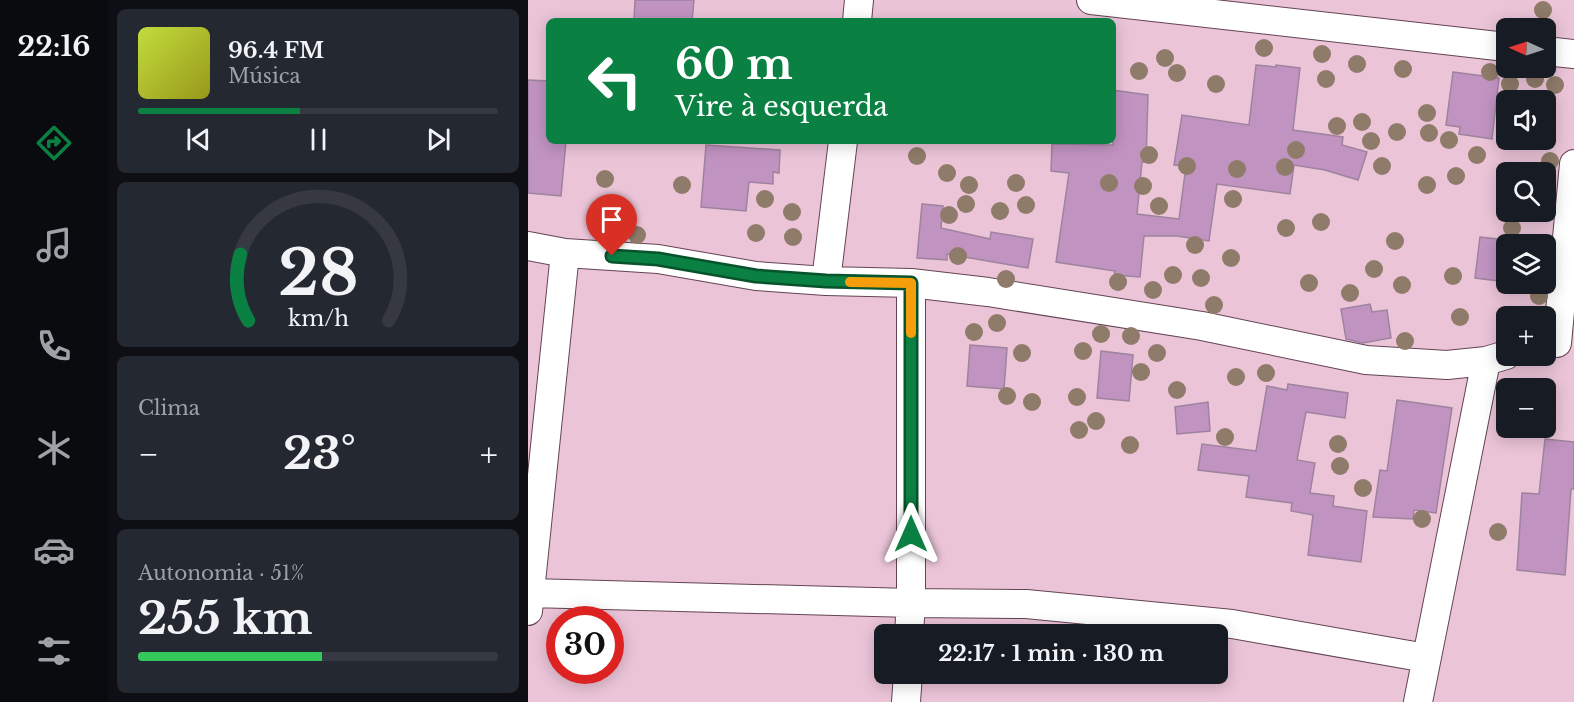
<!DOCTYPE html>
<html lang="pt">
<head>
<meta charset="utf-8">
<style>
  :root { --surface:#171b24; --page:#242831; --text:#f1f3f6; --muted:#9ea1a6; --line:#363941; --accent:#0b8043 }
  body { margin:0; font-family:"Libre Baskerville",serif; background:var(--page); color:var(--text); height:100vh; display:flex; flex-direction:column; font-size:22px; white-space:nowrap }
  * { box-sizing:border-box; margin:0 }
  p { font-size:20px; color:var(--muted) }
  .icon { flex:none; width:33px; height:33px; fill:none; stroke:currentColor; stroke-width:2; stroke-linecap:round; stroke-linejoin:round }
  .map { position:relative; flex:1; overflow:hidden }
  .panel { display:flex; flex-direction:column; gap:9px; padding:9px; background:#0d0f14; width:420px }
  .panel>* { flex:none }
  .guide { position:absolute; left:18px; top:18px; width:570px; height:126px; border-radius:9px; box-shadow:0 3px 15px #0003; background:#0b8043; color:#fff; overflow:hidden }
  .needle { width:39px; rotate:273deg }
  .fabs { position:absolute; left:968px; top:18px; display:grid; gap:12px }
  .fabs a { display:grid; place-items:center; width:60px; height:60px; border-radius:9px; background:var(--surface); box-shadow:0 3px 15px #0003; font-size:30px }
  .speed { position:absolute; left:18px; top:606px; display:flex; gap:12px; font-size:30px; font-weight:700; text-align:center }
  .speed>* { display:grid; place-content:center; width:78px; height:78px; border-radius:50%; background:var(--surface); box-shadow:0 3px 15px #0003; line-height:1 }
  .speed .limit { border:9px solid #d22; background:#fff; color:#111 }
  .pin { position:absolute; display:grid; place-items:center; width:51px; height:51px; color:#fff; margin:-62px -26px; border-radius:50% 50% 50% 0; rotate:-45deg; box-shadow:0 0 6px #0007 }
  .pin .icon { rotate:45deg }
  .me { position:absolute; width:66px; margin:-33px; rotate:0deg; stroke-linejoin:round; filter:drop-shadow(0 0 4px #0008) }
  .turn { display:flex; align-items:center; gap:21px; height:126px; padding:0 30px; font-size:27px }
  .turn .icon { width:78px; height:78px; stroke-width:2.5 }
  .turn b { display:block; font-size:42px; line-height:51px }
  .big { font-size:45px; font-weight:700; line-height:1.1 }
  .panel .widget { flex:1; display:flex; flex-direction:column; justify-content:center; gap:9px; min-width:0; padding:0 21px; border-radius:9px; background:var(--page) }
  .panel .dial { align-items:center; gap:0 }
  .dial svg { height:156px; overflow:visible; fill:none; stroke:var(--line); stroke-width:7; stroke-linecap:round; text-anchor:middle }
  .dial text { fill:var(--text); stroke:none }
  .song { display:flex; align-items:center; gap:18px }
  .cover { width:72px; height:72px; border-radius:9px; background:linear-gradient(135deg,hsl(70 70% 55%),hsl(60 70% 35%)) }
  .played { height:6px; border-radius:3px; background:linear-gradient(90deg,var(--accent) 45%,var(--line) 45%) }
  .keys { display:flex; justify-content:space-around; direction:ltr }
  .heat { display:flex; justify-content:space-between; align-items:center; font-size:33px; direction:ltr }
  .charge { height:9px; border-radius:4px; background:linear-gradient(90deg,#34c759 51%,var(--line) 0) }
  .trip { position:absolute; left:346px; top:624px; width:354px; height:60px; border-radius:9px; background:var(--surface); box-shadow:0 3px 15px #0003; font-weight:700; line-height:60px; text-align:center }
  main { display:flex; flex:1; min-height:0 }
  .tab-bar { display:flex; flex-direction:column; width:108px; justify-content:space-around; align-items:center; background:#090b0e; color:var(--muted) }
  .tab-bar .icon { width:42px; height:42px }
  .tab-bar .selected { color:var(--accent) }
  .tab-bar b { font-size:27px; color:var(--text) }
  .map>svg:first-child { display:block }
  .building { fill:#c193c1; stroke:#9e839e; stroke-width:1.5 }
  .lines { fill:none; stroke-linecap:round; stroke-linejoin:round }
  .minor-casing { stroke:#634454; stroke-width:30 }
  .minor { stroke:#fff; stroke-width:28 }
  .tree { fill:#8f7b69 }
  .route-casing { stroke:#07532c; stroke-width:15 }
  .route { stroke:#0b8043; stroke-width:10 }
  .slow { stroke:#f59e0b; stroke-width:10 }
</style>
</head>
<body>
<main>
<nav class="tab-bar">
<b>22:16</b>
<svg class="icon selected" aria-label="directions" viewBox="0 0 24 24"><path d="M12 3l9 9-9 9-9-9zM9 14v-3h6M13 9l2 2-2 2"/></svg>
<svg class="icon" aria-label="music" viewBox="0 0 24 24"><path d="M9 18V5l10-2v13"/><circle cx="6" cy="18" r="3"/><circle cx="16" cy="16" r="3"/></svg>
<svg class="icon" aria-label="phone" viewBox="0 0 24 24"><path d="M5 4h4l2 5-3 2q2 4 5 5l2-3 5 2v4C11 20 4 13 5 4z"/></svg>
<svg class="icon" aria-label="climate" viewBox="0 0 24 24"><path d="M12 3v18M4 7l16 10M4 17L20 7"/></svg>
<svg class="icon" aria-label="car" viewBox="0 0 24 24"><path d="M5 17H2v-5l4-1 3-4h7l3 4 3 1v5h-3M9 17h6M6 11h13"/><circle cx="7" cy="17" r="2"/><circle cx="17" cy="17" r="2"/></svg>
<svg class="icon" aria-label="filters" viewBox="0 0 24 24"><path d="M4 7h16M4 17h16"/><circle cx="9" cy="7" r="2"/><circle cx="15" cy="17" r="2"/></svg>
</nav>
<section class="panel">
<div class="widget">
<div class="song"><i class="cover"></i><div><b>96.4 FM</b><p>Música</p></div></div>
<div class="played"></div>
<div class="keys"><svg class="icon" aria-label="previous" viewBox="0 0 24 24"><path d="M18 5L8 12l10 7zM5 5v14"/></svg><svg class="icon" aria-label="pause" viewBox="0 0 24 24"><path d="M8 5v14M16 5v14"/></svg><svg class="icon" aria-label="next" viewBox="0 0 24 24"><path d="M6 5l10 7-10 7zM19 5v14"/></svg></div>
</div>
<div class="widget dial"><svg viewBox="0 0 100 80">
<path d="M14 69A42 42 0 1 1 86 69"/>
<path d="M14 69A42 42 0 0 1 10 35" stroke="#0b8043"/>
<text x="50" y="56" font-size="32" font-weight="700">28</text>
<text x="50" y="72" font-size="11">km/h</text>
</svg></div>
<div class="widget"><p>Clima</p>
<div class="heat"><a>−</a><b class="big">23°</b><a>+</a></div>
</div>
<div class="widget"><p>Autonomia · 51%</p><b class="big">255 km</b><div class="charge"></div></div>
</section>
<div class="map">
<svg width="1046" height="702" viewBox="0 0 1046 702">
  <rect width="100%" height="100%" fill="#ebc4d8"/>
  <!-- building -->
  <path class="building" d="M 107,0 L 166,0 L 164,21 L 106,21 Z
    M 728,65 L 748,67 L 748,65 L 772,68 L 765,130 L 815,137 L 814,145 L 839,152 L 830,180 L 797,170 L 766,165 L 762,194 L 689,184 L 681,241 L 649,236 L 616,236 L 612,277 L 586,275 L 587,271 L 528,262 L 541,173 L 523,171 L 524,144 L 585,145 L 585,90 L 620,95 L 618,162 L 614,162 L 609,214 L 651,219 L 658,166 L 646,165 L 654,115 L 721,125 Z
    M 925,72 L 971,78 L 964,139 L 931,134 L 932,127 L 918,125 Z
    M 0,80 L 21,81 L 21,141 L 38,141 L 33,196 L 0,193 Z
    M 178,145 L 252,150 L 251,173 L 245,172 L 245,184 L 221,182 L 218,211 L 173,207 Z
    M 394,204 L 415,206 L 413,228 L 462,239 L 463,232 L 505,239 L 500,268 L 419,254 L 419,260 L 389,258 Z
    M 952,237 L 978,240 L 978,282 L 947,278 Z
    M 842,304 L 844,312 L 859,310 L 863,338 L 835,343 L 818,339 L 813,309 Z
    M 442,345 L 479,348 L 476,389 L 439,386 Z
    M 573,351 L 605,355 L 601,401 L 569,398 Z
    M 760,384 L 820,393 L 817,418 L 778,412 L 769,460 L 787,463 L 782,493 L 806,496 L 805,506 L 839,511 L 833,562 L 780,555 L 785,515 L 763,511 L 764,503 L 718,497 L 721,476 L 670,470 L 674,444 L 728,451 L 739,386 L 759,390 Z
    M 869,400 L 924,408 L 908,513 L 886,510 L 885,519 L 845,517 L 852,470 L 859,471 Z
    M 680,402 L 682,431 L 649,434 L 647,407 Z
    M 1017,439 L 1046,442 L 1046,489 L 1043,489 L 1037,575 L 989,570 L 994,493 L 1011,494 Z"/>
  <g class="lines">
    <defs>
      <path id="minor" d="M 563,0 L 978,47
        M 329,21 L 331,0
        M 1017,51 L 1046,54
        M 0,246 L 37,253 L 130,259 L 228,276 L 298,281 L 383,283 L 460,292 L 674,326 L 838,360 L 919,365 L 958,361 L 978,355
        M 298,281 L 315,141
        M 1029,343 L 1046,164
        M 2,593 L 383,603 L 498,604 L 704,624 L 898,658
        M 0,611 L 37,253
        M 381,634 L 383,603 L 383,283
        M 378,702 L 380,674
        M 890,702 L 958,361"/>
    </defs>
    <!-- minor casing -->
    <use href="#minor" class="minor-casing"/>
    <!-- minor -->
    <use href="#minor" class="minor"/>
  </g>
  <!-- trees -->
  <g class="tree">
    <circle cx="1015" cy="10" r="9"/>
    <circle cx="736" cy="48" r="9"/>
    <circle cx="794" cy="54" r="9"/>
    <circle cx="637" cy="58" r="9"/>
    <circle cx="829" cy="64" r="9"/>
    <circle cx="875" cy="69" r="9"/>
    <circle cx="611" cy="71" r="9"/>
    <circle cx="962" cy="72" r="9"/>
    <circle cx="649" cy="73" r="9"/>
    <circle cx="798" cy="79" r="9"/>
    <circle cx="1007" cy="79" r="9"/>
    <circle cx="688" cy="84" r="9"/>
    <circle cx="982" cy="84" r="9"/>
    <circle cx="1027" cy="85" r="9"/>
    <circle cx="899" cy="113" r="9"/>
    <circle cx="834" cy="122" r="9"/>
    <circle cx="809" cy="126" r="9"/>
    <circle cx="869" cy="132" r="9"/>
    <circle cx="901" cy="133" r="9"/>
    <circle cx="921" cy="140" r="9"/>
    <circle cx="843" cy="141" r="9"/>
    <circle cx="768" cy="150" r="9"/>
    <circle cx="621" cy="155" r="9"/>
    <circle cx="949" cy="155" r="9"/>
    <circle cx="389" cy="156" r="9"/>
    <circle cx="1022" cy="161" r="9"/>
    <circle cx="659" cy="166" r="9"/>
    <circle cx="854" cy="166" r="9"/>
    <circle cx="757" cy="167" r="9"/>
    <circle cx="709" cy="169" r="9"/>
    <circle cx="419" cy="173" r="9"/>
    <circle cx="928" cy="176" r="9"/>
    <circle cx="77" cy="179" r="9"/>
    <circle cx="488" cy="183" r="9"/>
    <circle cx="581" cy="183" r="9"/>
    <circle cx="154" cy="185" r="9"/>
    <circle cx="441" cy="185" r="9"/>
    <circle cx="899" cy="185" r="9"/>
    <circle cx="615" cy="186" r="9"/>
    <circle cx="237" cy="199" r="9"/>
    <circle cx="705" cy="199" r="9"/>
    <circle cx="438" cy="204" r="9"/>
    <circle cx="498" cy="205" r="9"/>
    <circle cx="631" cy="206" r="9"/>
    <circle cx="472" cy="211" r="9"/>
    <circle cx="264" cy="212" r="9"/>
    <circle cx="421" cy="215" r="9"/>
    <circle cx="793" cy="222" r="9"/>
    <circle cx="758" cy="228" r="9"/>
    <circle cx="984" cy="228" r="9"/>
    <circle cx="228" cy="233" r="9"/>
    <circle cx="109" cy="235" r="9"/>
    <circle cx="265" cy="237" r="9"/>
    <circle cx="867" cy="241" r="9"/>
    <circle cx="667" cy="245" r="9"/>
    <circle cx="430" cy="256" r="9"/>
    <circle cx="703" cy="258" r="9"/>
    <circle cx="846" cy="269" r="9"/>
    <circle cx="645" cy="275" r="9"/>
    <circle cx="925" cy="276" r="9"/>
    <circle cx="673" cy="278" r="9"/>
    <circle cx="478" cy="279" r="9"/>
    <circle cx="590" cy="282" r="9"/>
    <circle cx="781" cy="283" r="9"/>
    <circle cx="874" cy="285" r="9"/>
    <circle cx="625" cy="290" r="9"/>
    <circle cx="822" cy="293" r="9"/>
    <circle cx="1011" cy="296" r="9"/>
    <circle cx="686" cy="305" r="9"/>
    <circle cx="932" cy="317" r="9"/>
    <circle cx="469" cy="323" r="9"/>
    <circle cx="446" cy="332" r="9"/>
    <circle cx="573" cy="334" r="9"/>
    <circle cx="603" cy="336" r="9"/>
    <circle cx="877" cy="341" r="9"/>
    <circle cx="555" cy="351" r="9"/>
    <circle cx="494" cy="353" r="9"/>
    <circle cx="629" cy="353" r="9"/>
    <circle cx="613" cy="372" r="9"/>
    <circle cx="738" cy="373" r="9"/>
    <circle cx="708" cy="377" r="9"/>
    <circle cx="649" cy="390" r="9"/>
    <circle cx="479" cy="396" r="9"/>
    <circle cx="549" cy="397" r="9"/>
    <circle cx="504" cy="402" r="9"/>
    <circle cx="568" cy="421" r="9"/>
    <circle cx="551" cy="430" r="9"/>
    <circle cx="697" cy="437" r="9"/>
    <circle cx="810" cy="444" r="9"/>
    <circle cx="602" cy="445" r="9"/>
    <circle cx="812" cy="466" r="9"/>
    <circle cx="835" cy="488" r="9"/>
    <circle cx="894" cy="519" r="9"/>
    <circle cx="970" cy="532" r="9"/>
  </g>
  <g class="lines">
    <defs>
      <path id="route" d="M 84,256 L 130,259 L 228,276 L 298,281 L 383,283 L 383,534"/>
    </defs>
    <!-- route casing -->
    <use href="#route" class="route-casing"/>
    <!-- route -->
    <use href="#route" class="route"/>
    <!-- slow -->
    <path class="slow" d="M 322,282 L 383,283 L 383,333"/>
  </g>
</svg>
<div class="fabs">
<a><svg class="needle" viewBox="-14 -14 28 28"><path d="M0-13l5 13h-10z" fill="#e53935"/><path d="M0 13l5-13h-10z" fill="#9ea1a6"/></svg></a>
<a><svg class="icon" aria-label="sound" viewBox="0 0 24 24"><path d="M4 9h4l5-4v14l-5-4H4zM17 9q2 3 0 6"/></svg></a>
<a><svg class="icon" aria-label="search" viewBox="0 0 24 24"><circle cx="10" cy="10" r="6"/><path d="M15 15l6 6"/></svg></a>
<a><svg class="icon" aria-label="layers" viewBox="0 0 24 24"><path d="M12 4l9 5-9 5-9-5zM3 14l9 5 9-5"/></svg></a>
<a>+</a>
<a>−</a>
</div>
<div class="speed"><div class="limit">30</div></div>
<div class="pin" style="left:84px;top:256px;background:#d93025"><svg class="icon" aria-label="arrive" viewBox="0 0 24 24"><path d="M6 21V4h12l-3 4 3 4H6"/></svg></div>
<svg class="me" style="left:383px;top:534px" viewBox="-20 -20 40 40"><path d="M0-17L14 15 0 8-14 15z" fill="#0b8043" stroke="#fff" stroke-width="4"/></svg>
<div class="trip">22:17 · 1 min · 130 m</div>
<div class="guide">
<div class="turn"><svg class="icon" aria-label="left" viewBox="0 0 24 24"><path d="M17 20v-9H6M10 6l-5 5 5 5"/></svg><div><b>60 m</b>Vire à esquerda</div></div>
</div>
</div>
</main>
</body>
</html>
